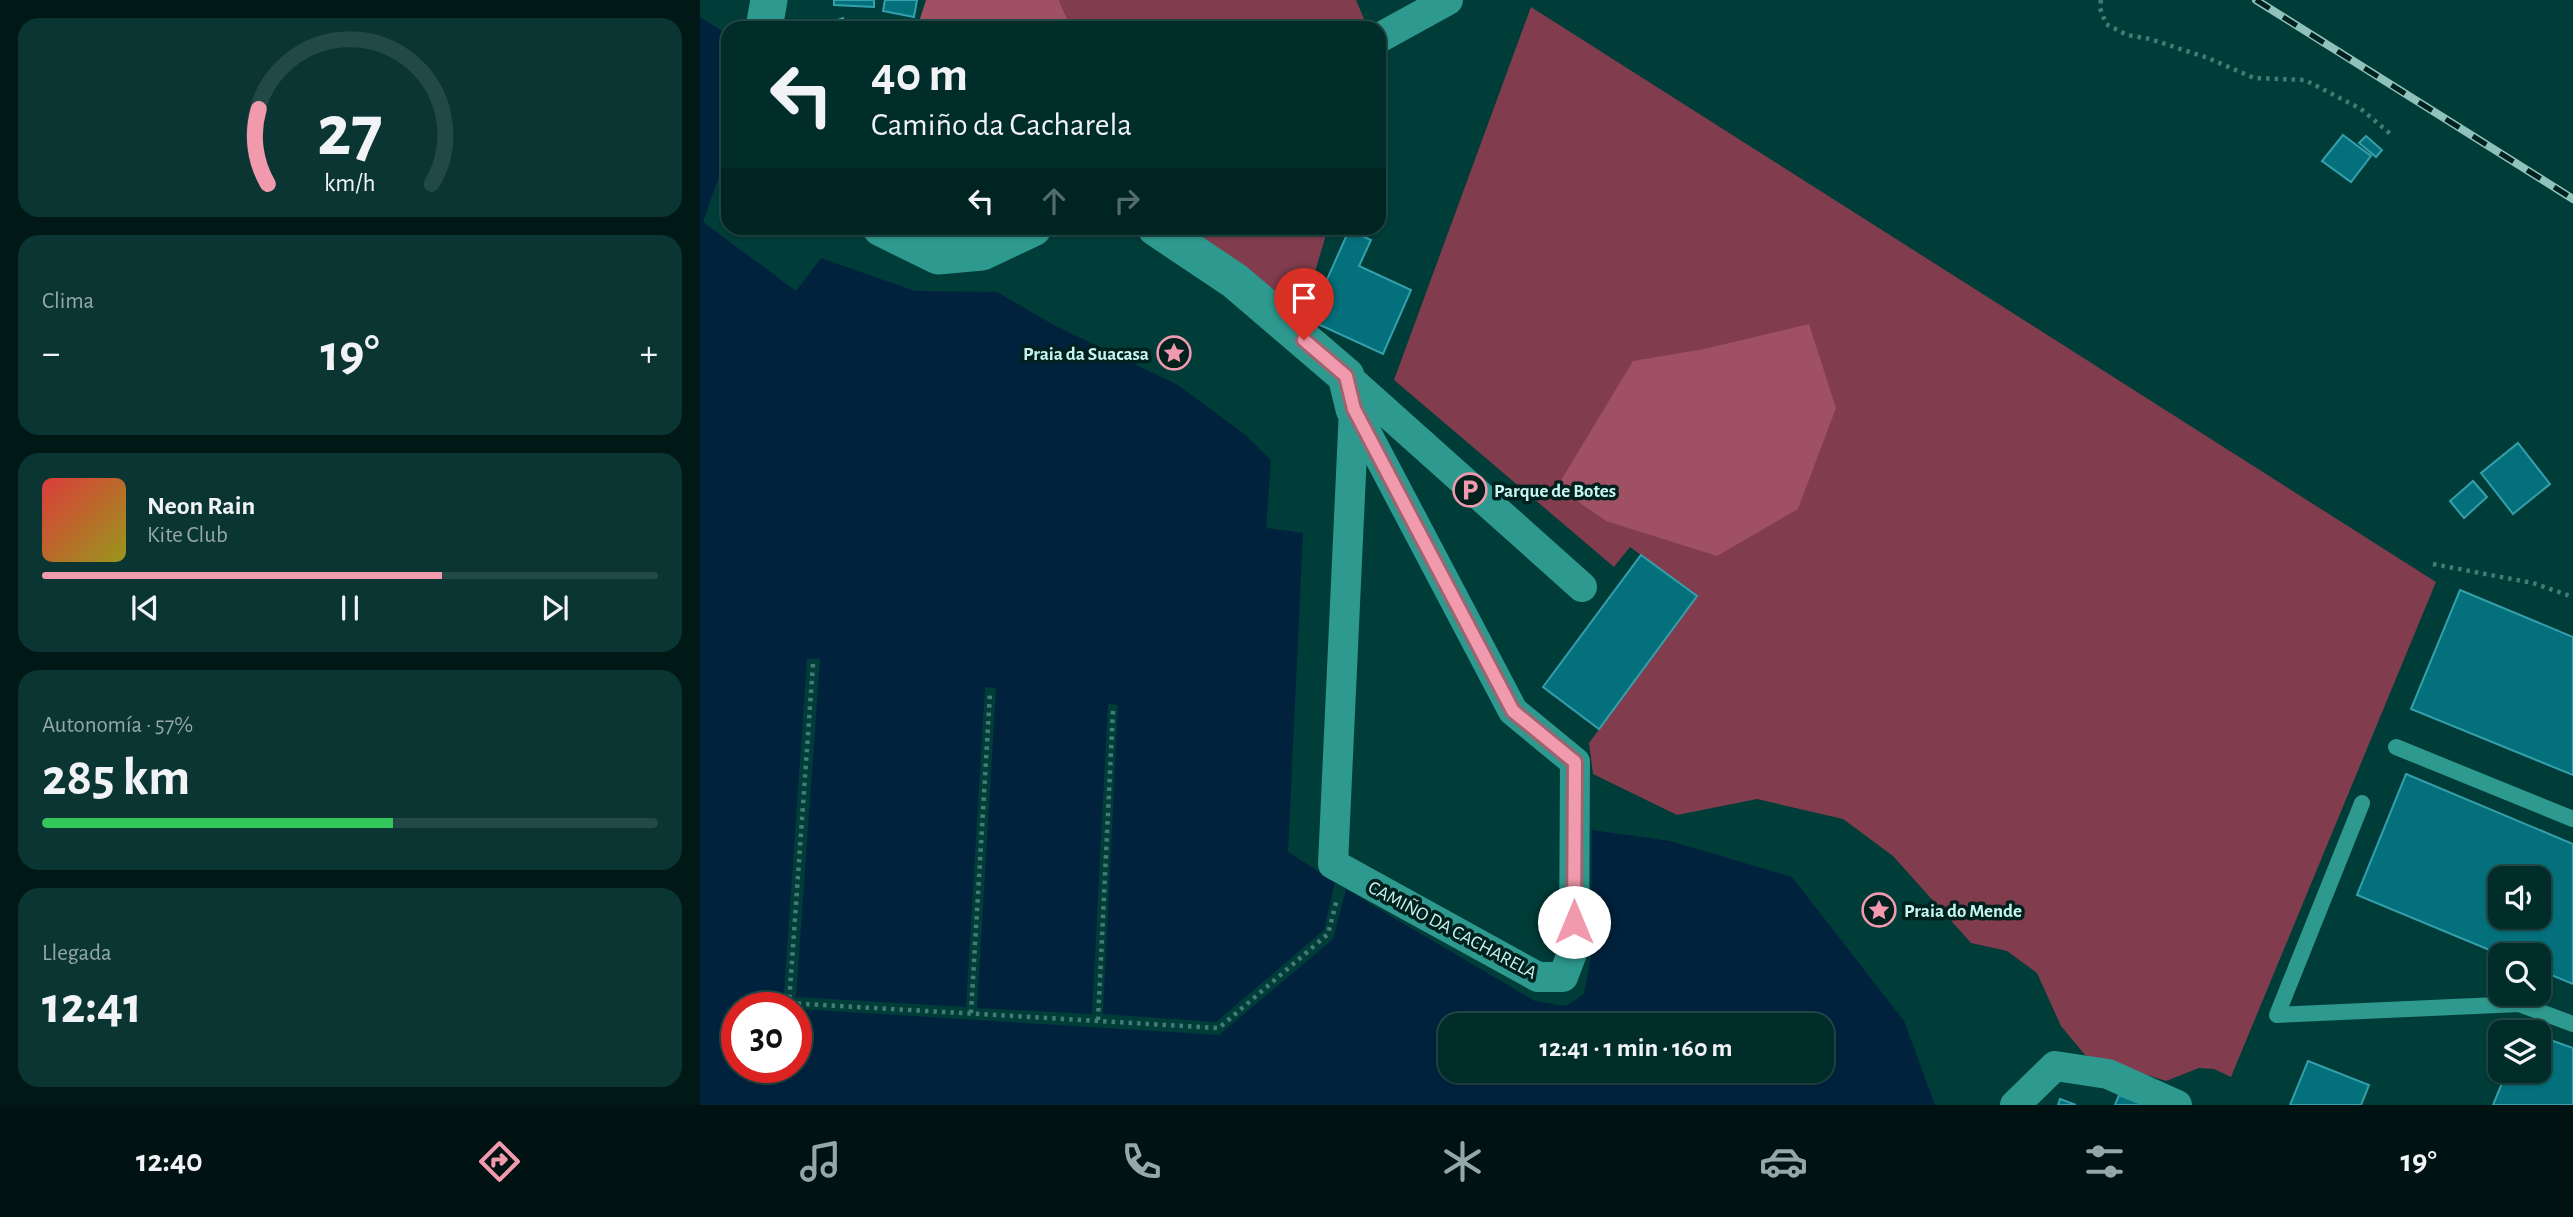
<!DOCTYPE html>
<html lang="es">
<head>
<meta charset="utf-8">
<style>
  :root { --surface:#002d2a; --page:#0a3532; --text:#f1f3f6; --muted:#95a8a8; --line:#224947; --accent:#f29aad }
  body { margin:0; font-family:"Alegreya Sans",sans-serif; background:var(--page); color:var(--text); height:100vh; display:flex; flex-direction:column; font-size:26px; white-space:nowrap }
  * { box-sizing:border-box; margin:0 }
  p { font-size:23px; color:var(--muted) }
  .icon { flex:none; width:38px; height:38px; fill:none; stroke:currentColor; stroke-width:2; stroke-linecap:round; stroke-linejoin:round }
  .map { position:relative; flex:1; overflow:hidden }
  .panel { display:flex; flex-direction:column; gap:18px; padding:18px; background:#001917; width:700px }
  .panel>* { flex:none }
  .guide { position:absolute; left:21px; top:21px; width:665px; height:214px; border-radius:21px; box-shadow:0 2px 5px #0004,0 0 0 2px var(--line); background:#002d2a; color:var(--text); overflow:hidden }
  .fabs { position:absolute; left:1788px; top:866px; display:grid; gap:14px }
  .fabs a { display:grid; place-items:center; width:63px; height:63px; border-radius:14px; background:var(--surface); box-shadow:0 2px 5px #0004,0 0 0 2px var(--line); font-size:35px }
  .speed { position:absolute; left:21px; top:992px; display:flex; gap:14px; font-size:35px; font-weight:700; text-align:center }
  .speed>* { display:grid; place-content:center; width:91px; height:91px; border-radius:50%; background:var(--surface); box-shadow:0 2px 5px #0004,0 0 0 2px var(--line); line-height:1 }
  .speed .limit { border:10px solid #d22; background:#fff; color:#111 }
  .pin { position:absolute; display:grid; place-items:center; width:60px; height:60px; color:#fff; margin:-72px -30px; border-radius:50% 50% 50% 0; rotate:-45deg; box-shadow:0 0 7px #0007 }
  .pin .icon { rotate:45deg }
  .me { position:absolute; width:77px; margin:-38px; rotate:0deg; stroke-linejoin:round; filter:drop-shadow(0 0 5px #0008) }
  .turn { display:flex; align-items:center; gap:24px; height:147px; padding:0 35px; font-size:32px }
  .turn .icon { width:91px; height:91px; stroke-width:2.5 }
  .turn b { display:block; font-size:49px; line-height:60px }
  .lanes { display:flex; align-items:center; height:66px; padding:0 35px; background:#0003; justify-content:center; gap:35px; direction:ltr }
  .lanes .off { opacity:.35 }
  .big { font-size:52px; font-weight:700; line-height:1.1 }
  .panel .card { flex:1; display:flex; flex-direction:column; justify-content:center; gap:10px; min-width:0; padding:0 24px; border-radius:21px; background:var(--page) }
  .panel .dial { align-items:center; gap:0 }
  .dial svg { height:182px; overflow:visible; fill:none; stroke:var(--line); stroke-width:7; stroke-linecap:round; text-anchor:middle }
  .dial text { fill:var(--text); stroke:none }
  .song { display:flex; align-items:center; gap:21px }
  .cover { width:84px; height:84px; border-radius:10px; background:linear-gradient(135deg,hsl(0 70% 55%),hsl(60 70% 35%)) }
  .played { height:7px; border-radius:4px; background:linear-gradient(90deg,var(--accent) 65%,var(--line) 65%) }
  .keys { display:flex; justify-content:space-around; direction:ltr }
  .heat { display:flex; justify-content:space-between; align-items:center; font-size:38px; direction:ltr }
  .charge { height:10px; border-radius:5px; background:linear-gradient(90deg,#34c759 57%,var(--line) 0) }
  .trip { position:absolute; left:738px; top:1013px; width:396px; height:70px; border-radius:21px; background:var(--surface); box-shadow:0 2px 5px #0004,0 0 0 2px var(--line); font-weight:700; line-height:70px; text-align:center }
  .tabs { display:flex; height:112px; justify-content:space-around; align-items:center; background:#001211; color:var(--muted) }
  .tabs .icon { width:49px; height:49px }
  .tabs .current { color:var(--accent) }
  .tabs b { font-size:32px; color:var(--text) }
  main { display:flex; flex:1; min-height:0 }
  .map>svg:first-child { display:block }
  .green { fill:#813d4e }
  .forest { fill:#9f5063 }
  .water { fill:#00223d; fill-rule:evenodd }
  .pier { fill:#003c38 }
  .building { fill:#03707b; stroke:#359fac; stroke-width:2; fill-rule:evenodd }
  .lines { fill:none; stroke-linecap:round; stroke-linejoin:round }
  .path { stroke:#447b77; stroke-width:4.5; stroke-dasharray:3.5 5; stroke-linecap:butt }
  .service { stroke:#2e998f; stroke-width:16 }
  .minor { stroke:#2e998f; stroke-width:30 }
  .tertiary { stroke:#2e998f; stroke-width:37 }
  .rail-casing { stroke:#90c2bc; stroke-width:8 }
  .rail { stroke:#01211e; stroke-width:5; stroke-dasharray:16; stroke-linecap:butt }
  .route-casing { stroke:#9d6470; stroke-width:18 }
  .route { stroke:#f29aad; stroke-width:12 }
  .labels { text-anchor:middle; stroke-width:7; stroke-linejoin:round; paint-order:stroke }
  .poi-label { font-size:19px; font-weight:bold; fill:#c6f4ee; stroke:#01211e; text-anchor:start }
  .street-label { font-size:19px; fill:#c6f4ee; stroke:#01211e }
</style>
</head>
<body>
<main>
<section class="panel">
<div class="card dial"><svg viewBox="0 0 100 80">
<path d="M14 69A42 42 0 1 1 86 69"/>
<path d="M14 69A42 42 0 0 1 10 36" stroke="#f29aad"/>
<text x="50" y="56" font-size="32" font-weight="700">27</text>
<text x="50" y="72" font-size="11">km/h</text>
</svg></div>
<div class="card"><p>Clima</p>
<div class="heat"><a>−</a><b class="big">19°</b><a>+</a></div>
</div>
<div class="card">
<div class="song"><i class="cover"></i><div><b>Neon Rain</b><p>Kite Club</p></div></div>
<div class="played"></div>
<div class="keys"><svg class="icon" aria-label="previous" viewBox="0 0 24 24"><path d="M18 5L8 12l10 7zM5 5v14"/></svg><svg class="icon" aria-label="pause" viewBox="0 0 24 24"><path d="M8 5v14M16 5v14"/></svg><svg class="icon" aria-label="next" viewBox="0 0 24 24"><path d="M6 5l10 7-10 7zM19 5v14"/></svg></div>
</div>
<div class="card"><p>Autonomía · 57%</p><b class="big">285 km</b><div class="charge"></div></div>
<div class="card"><p>Llegada</p><b class="big">12:41</b></div>
</section>
<div class="map">
<svg width="1873" height="1105" viewBox="0 0 1873 1105">
  <rect width="100%" height="100%" fill="#003c38"/>
  <!-- green -->
  <path class="green" d="M 359,0 L 656,0 L 664,19 L 662,28 L 371,28 Z
    M 831,7 L 1736,582 L 1531,1077 L 1514,1069 L 1499,1068 L 1466,1081 L 1385,1055 L 1361,1026 L 1337,973 L 1307,951 L 1271,943 L 1193,856 L 1143,819 L 1057,799 L 977,815 L 893,774 L 889,743 L 997,596 L 930,547 L 914,567 L 694,380 Z
    M 478,228 L 628,228 L 601,319 Z"/>
  <!-- forest -->
  <path class="forest" d="M 226,0 L 359,0 L 371,28 L 217,28 Z
    M 1109,324 L 1136,408 L 1098,509 L 1017,556 L 906,521 L 857,487 L 933,361 L 1004,349 Z"/>
  <!-- water -->
  <path class="water" d="M 0,17 L 28,35 L 28,150 L 3,222 L 96,291 L 121,258 L 215,291 L 297,292 L 352,324 L 478,385 L 543,433 L 571,460 L 566,528 L 603,533 L 588,852 L 675,907 L 835,1001 L 866,1006 L 884,994 L 891,958 L 892,830 L 970,841 L 1092,877 L 1204,1021 L 1235,1105 L 0,1105 ZM 37,1008 L 96,1008 L 96,1068 L 37,1068 ZM 751,1026 L 1122,1026 L 1122,1071 L 751,1071 Z"/>
  <!-- pier -->
  <path class="pier" d="M 107,659 L 120,659 L 96,997 L 266,1007 L 285,687 L 296,688 L 277,1008 L 392,1014 L 408,704 L 418,705 L 403,1014 L 516,1022 L 624,930 L 635,882 L 646,889 L 633,939 L 519,1035 L 83,1008 Z"/>
  <!-- building -->
  <path class="building" d="M 134,0 L 174,0 L 174,7 L 134,5 Z
    M 185,0 L 217,0 L 214,17 L 183,11 Z
    M 143,18 L 147,28 L 117,28 Z
    M 1643,135 L 1671,156 L 1651,182 L 1622,161 Z
    M 1666,136 L 1682,150 L 1676,157 L 1659,143 Z
    M 226,228 L 259,228 L 249,242 Z
    M 649,230 L 671,240 L 659,266 L 711,290 L 683,354 L 609,320 Z
    M 1818,443 L 1850,484 L 1813,514 L 1781,473 Z
    M 1773,481 L 1787,497 L 1764,518 L 1750,501 Z
    M 941,555 L 997,596 L 899,729 L 843,687 Z
    M 1760,590 L 1873,637 L 1873,775 L 1711,709 Z
    M 1706,774 L 1873,844 L 1873,984 L 1839,970 L 1839,956 L 1804,956 L 1657,895 ZM 1801,878 L 1839,878 L 1839,917 L 1801,917 Z
    M 1839,1036 L 1873,1048 L 1873,1105 L 1793,1105 L 1807,1071 L 1839,1071 Z
    M 1608,1061 L 1669,1085 L 1661,1105 L 1590,1105 Z
    M 1419,1095 L 1445,1105 L 1415,1105 Z
    M 1360,1099 L 1376,1105 L 1358,1105 Z"/>
  <g class="lines">
    <!-- path -->
    <path class="path" d="M 1401,0 L 1400,8 L 1406,24 L 1427,35 L 1450,39 L 1508,58 L 1554,78 L 1605,80 L 1661,109 L 1693,136
      M 1733,564 L 1833,583 L 1873,597
      M 113,664 L 89,1003 L 519,1028 L 628,934 L 637,899
      M 271,1013 L 290,693
      M 398,1020 L 413,710"/>
    <!-- service -->
    <path class="service" d="M 1696,747 L 1873,819
      M 1662,803 L 1577,1015 L 1819,1004 L 1873,1024"/>
    <!-- minor -->
    <path class="minor" d="M 679,38 L 748,0
      M 646,376 L 882,587
      M 654,409 L 813,711 L 875,762 L 874,948 L 863,977 L 838,977 L 633,864 Z
      M 1315,1105 L 1355,1066 L 1408,1074 L 1477,1105"/>
    <!-- tertiary -->
    <path class="tertiary" d="M 64,28 L 69,0
      M 181,228 L 238,256 L 282,252 L 333,228
      M 456,228 L 535,281 L 646,376 L 654,409"/>
    <defs>
      <path id="rail" d="M 1556,0 L 1873,199"/>
    </defs>
    <!-- rail casing -->
    <use href="#rail" class="rail-casing"/>
    <!-- rail -->
    <use href="#rail" class="rail"/>
  </g>
  <g class="lines">
    <defs>
      <path id="route" d="M 604,340 L 646,376 L 654,409 L 813,711 L 875,762 L 874,922"/>
    </defs>
    <!-- route casing -->
    <use href="#route" class="route-casing"/>
    <!-- route -->
    <use href="#route" class="route"/>
  </g>
  <!-- icons -->
  <defs>
    <symbol id="sight-ring" viewBox="-11 -11 22 22"><circle r="9.5" fill="#01211e" stroke="#f29aad" stroke-width="1.5"/><path d="M0-6L1.8-2.2L6-1.7L2.9 1.2L3.7 5.4L0 3.3L-3.7 5.4L-2.9 1.2L-6-1.7L-1.8-2.2Z" fill="#f29aad"/></symbol>
    <symbol id="parking-ring" viewBox="-11 -11 22 22"><circle r="9.5" fill="#01211e" stroke="#f29aad" stroke-width="1.5"/><path d="M-3.5-5.5H1a3.5 3.5 0 0 1 0 7H-1V5.5H-3.5ZM-1-3.4V-.6H.8a1.4 1.4 0 0 0 0-2.8Z" fill="#f29aad"/></symbol>
  </defs>
  <g fill-rule="evenodd">
    <use href="#sight-ring" x="455" y="334" width="38" height="38"/>
    <use href="#parking-ring" x="751" y="471" width="38" height="38"/>
    <use href="#sight-ring" x="1160" y="891" width="38" height="38"/>
  </g>
  <g class="labels">
    <!-- poi labels -->
    <g class="poi-label">
      <text x="449" y="360" text-anchor="end">Praia da Suacasa</text>
      <text x="794" y="497">Parque de Botes</text>
      <text x="1204" y="917">Praia do Mende</text>
    </g>
    <!-- street labels -->
    <g class="street-label">
      <text transform="translate(753 929) rotate(28)" y="7">CAMIÑO DA CACHARELA</text>
    </g>
  </g>
</svg>
<div class="fabs">
<a><svg class="icon" aria-label="sound" viewBox="0 0 24 24"><path d="M4 9h4l5-4v14l-5-4H4zM17 9q2 3 0 6"/></svg></a>
<a><svg class="icon" aria-label="search" viewBox="0 0 24 24"><circle cx="10" cy="10" r="6"/><path d="M15 15l6 6"/></svg></a>
<a><svg class="icon" aria-label="layers" viewBox="0 0 24 24"><path d="M12 4l9 5-9 5-9-5zM3 14l9 5 9-5"/></svg></a>
</div>
<div class="speed"><div class="limit">30</div></div>
<div class="pin" style="left:604px;top:340px;background:#d93025"><svg class="icon" aria-label="arrive" viewBox="0 0 24 24"><path d="M6 21V4h12l-3 4 3 4H6"/></svg></div>
<svg class="me" style="left:874px;top:922px" viewBox="-20 -20 40 40"><circle r="19" fill="#fff"/><path d="M0-13L10 11 0 6-10 11z" fill="#f29aad"/></svg>
<div class="trip">12:41 · 1 min · 160 m</div>
<div class="guide">
<div class="turn"><svg class="icon" aria-label="left" viewBox="0 0 24 24"><path d="M17 20v-9H6M10 6l-5 5 5 5"/></svg><div><b>40 m</b>Camiño da Cacharela</div></div>
<div class="lanes"><svg class="icon" aria-label="left" viewBox="0 0 24 24"><path d="M17 20v-9H6M10 6l-5 5 5 5"/></svg><svg class="icon off" aria-label="ahead" viewBox="0 0 24 24"><path d="M12 20V5M6 11l6-6 6 6"/></svg><svg class="icon off" aria-label="right" viewBox="0 0 24 24"><path d="M7 20v-9h11M14 6l5 5-5 5"/></svg></div>
</div>
</div>
</main>
<nav class="tabs">
<b>12:40</b>
<svg class="icon current" aria-label="directions" viewBox="0 0 24 24"><path d="M12 3l9 9-9 9-9-9zM9 14v-3h6M13 9l2 2-2 2"/></svg>
<svg class="icon" aria-label="music" viewBox="0 0 24 24"><path d="M9 18V5l10-2v13"/><circle cx="6" cy="18" r="3"/><circle cx="16" cy="16" r="3"/></svg>
<svg class="icon" aria-label="phone" viewBox="0 0 24 24"><path d="M5 4h4l2 5-3 2q2 4 5 5l2-3 5 2v4C11 20 4 13 5 4z"/></svg>
<svg class="icon" aria-label="climate" viewBox="0 0 24 24"><path d="M12 3v18M4 7l16 10M4 17L20 7"/></svg>
<svg class="icon" aria-label="car" viewBox="0 0 24 24"><path d="M5 17H2v-5l4-1 3-4h7l3 4 3 1v5h-3M9 17h6M6 11h13"/><circle cx="7" cy="17" r="2"/><circle cx="17" cy="17" r="2"/></svg>
<svg class="icon" aria-label="filters" viewBox="0 0 24 24"><path d="M4 7h16M4 17h16"/><circle cx="9" cy="7" r="2"/><circle cx="15" cy="17" r="2"/></svg>
<b>19°</b>
</nav>
</body>
</html>
